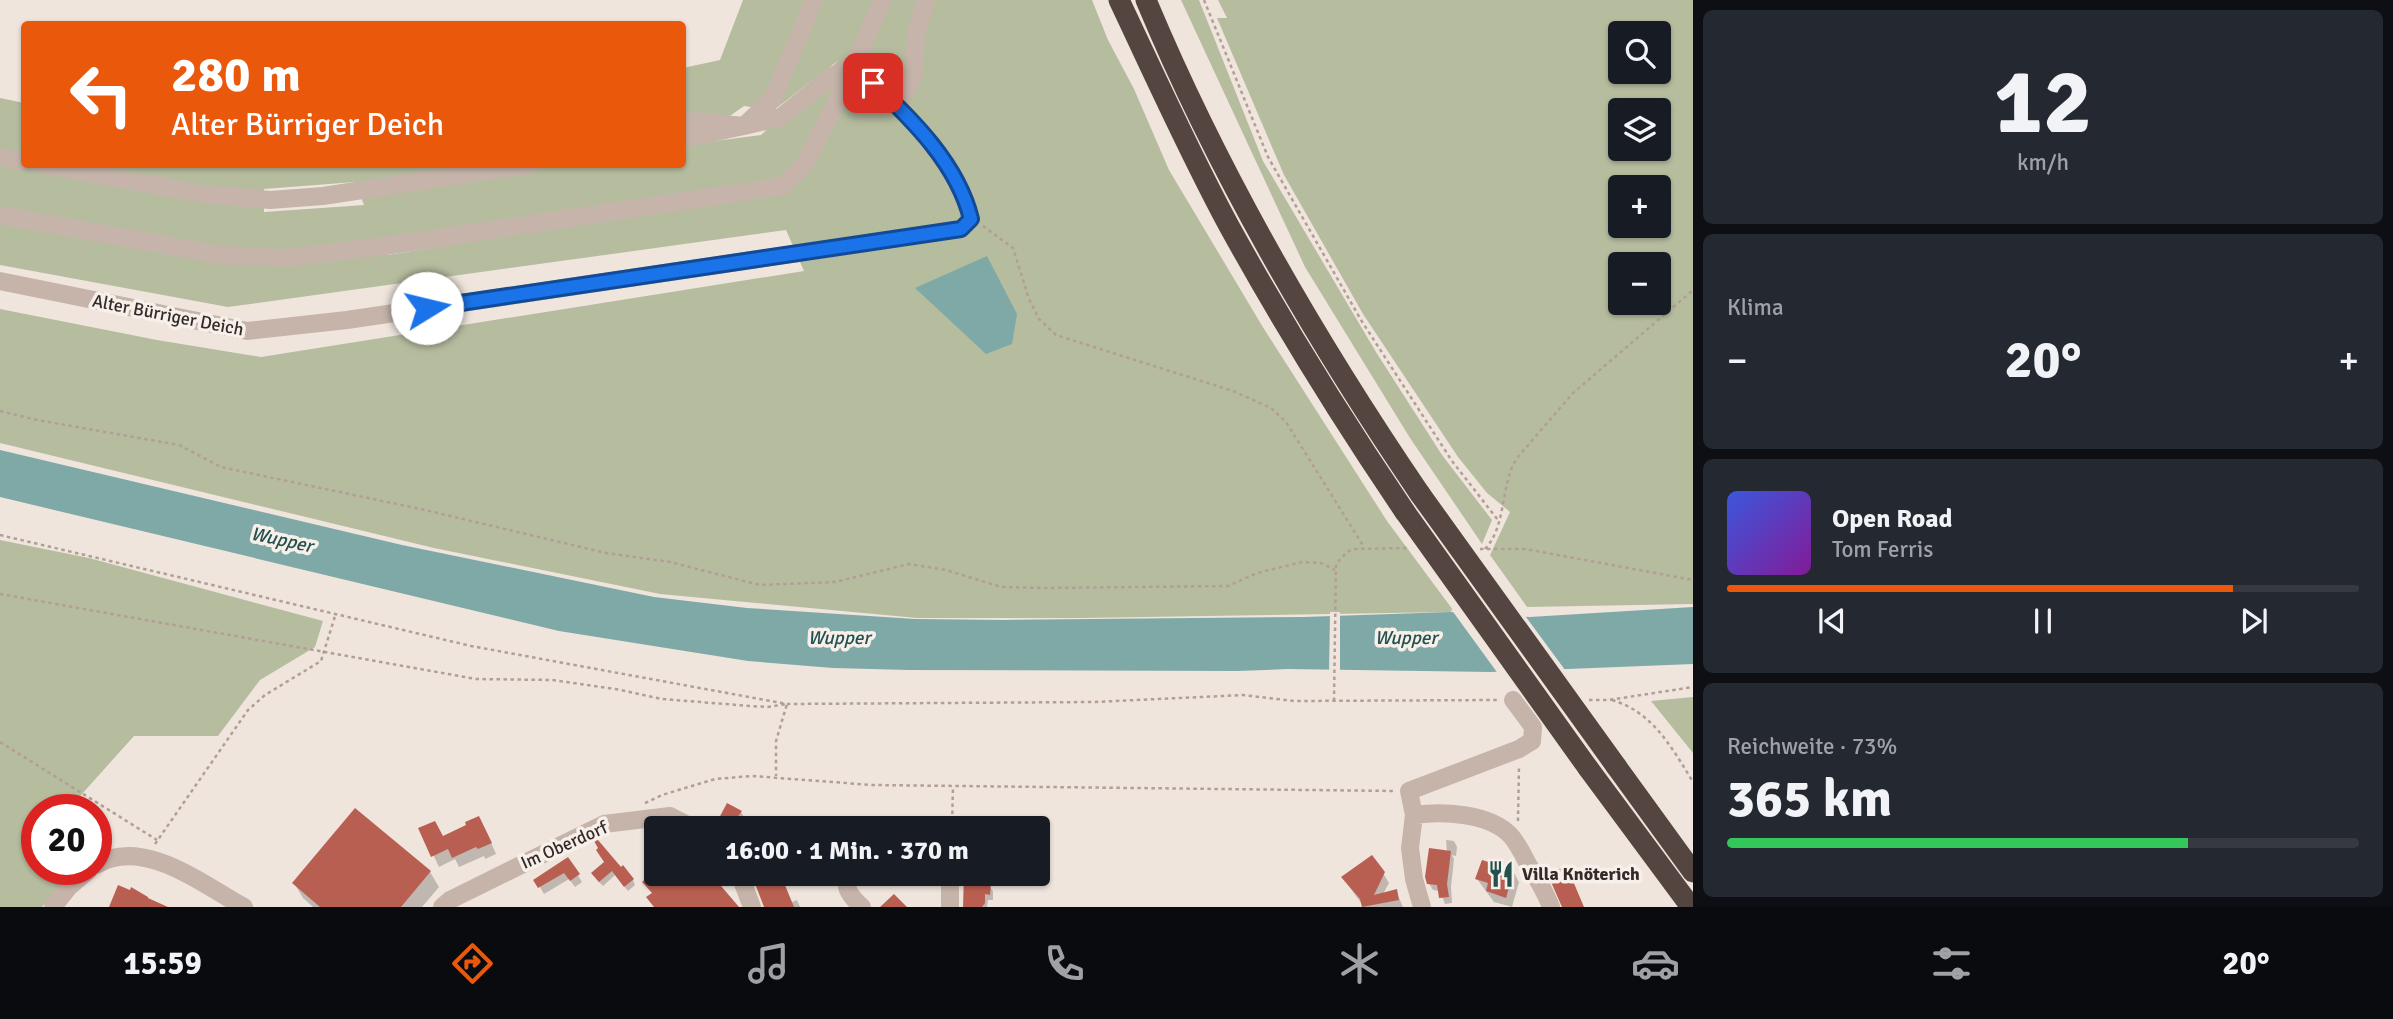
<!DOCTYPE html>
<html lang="de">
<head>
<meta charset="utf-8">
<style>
  :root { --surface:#171b24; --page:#242831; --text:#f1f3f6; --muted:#9ea1a6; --line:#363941; --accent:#ea580c }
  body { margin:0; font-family:Signika,sans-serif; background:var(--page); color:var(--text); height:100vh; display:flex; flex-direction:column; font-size:26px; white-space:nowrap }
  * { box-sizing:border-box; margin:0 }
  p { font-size:23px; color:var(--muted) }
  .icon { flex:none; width:38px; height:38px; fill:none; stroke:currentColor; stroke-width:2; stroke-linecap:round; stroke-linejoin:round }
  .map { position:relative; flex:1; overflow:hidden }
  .side { display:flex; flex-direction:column; gap:10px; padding:10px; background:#0d0f14; width:700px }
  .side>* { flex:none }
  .guide { position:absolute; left:21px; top:21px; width:665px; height:147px; border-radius:7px; box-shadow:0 2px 5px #0004; background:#ea580c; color:#fff; overflow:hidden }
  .buttons { position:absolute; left:1608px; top:21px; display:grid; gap:14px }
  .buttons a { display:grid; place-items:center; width:63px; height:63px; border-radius:7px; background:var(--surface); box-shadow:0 2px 5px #0004; font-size:35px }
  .speed { position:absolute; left:21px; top:794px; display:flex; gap:14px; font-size:35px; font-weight:700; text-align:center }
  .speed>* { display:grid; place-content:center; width:91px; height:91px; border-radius:50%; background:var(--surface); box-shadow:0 2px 5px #0004; line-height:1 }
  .speed .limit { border:10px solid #d22; background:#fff; color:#111 }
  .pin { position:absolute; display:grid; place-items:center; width:60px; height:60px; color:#fff; margin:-30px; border-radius:14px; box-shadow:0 4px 10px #0006 }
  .me { position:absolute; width:77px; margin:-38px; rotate:81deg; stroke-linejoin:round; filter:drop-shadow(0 0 5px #0008) }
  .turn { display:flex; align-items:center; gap:24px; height:147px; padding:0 35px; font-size:32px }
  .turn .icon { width:91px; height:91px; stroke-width:2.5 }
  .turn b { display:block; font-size:49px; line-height:60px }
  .big { font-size:52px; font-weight:700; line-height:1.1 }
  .side .tile { flex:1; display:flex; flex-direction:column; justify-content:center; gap:10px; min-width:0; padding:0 24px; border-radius:10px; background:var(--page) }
  .side .dial { align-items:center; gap:0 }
  .dial b { font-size:91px; line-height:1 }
  .song { display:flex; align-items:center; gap:21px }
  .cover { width:84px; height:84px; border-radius:10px; background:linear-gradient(135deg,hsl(230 70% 55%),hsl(290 70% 35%)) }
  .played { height:7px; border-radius:4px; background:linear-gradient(90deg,var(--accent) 80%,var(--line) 80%) }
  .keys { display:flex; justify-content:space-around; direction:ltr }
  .heat { display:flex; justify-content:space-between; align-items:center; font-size:38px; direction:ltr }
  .charge { height:10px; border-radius:5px; background:linear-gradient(90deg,#34c759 73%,var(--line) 0) }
  .trip { position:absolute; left:644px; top:816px; width:406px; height:70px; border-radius:7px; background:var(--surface); box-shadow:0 2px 5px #0004; font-weight:700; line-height:70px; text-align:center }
  .menu { display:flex; height:112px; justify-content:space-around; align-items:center; background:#090b0e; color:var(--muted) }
  .menu .icon { width:49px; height:49px }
  .menu .on { color:var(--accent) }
  .menu b { font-size:32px; color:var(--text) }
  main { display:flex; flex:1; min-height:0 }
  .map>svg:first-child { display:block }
  .green { fill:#b6bd9f; fill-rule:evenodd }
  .water { fill:#7fa9a6 }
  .pier { fill:#efe5dd }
  .shadow { fill:#0003 }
  .building { fill:#b95f52 }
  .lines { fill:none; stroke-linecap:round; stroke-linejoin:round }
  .path { stroke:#b29e95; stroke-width:2.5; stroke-dasharray:3.5 3.5; stroke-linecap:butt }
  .minor { stroke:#c6b4aa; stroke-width:18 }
  .highway { stroke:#544541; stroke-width:21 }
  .highway-bridge { stroke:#544541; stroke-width:21 }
  .route-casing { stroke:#114b97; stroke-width:18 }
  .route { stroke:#1a73e8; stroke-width:12 }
  .labels { text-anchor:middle; stroke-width:7; stroke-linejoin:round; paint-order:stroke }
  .street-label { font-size:18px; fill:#342b29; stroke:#f7efe9 }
  .poi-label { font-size:18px; font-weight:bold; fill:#342b29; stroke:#f7efe9; text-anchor:start }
  .water-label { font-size:19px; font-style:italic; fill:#23514f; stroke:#f7efe9 }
</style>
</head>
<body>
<main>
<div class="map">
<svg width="1693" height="907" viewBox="0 0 1693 907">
  <rect width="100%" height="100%" fill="#efe5dd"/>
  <!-- green -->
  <path class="green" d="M 743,0 L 1092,0 L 1108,40 L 1134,89 L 1169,170 L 1264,329 L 1387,521 L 1453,610 L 1450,612 L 1081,618 L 917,618 L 660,594 L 434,548 L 0,443 L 0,309 L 157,340 L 261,357 L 804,271 L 786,230 L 228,307 L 0,265 L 0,98 L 24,103 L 24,164 L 682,164 L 683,145 L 761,135 L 839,60 L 774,110 L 744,106 L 717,125 L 683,130 L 683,68 L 720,60 ZM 355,182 L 364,205 L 264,212 L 264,189 ZM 533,231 L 388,255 L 381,240 Z
    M 1181,0 L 1199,0 L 1263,161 L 1376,352 L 1442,455 L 1492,520 L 1482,544 L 1410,438 L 1305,267 Z
    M 1218,0 L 1693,0 L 1693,604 L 1527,607 L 1490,555 L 1510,512 L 1487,493 L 1458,457 L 1363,314 L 1284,175 L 1217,18 L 1227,18 ZM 1620,33 L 1659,33 L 1659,72 L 1620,72 ZM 1620,110 L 1659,110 L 1659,149 L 1620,149 ZM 1620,187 L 1659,187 L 1659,226 L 1620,226 ZM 1620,264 L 1659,264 L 1659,303 L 1620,303 Z
    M 0,540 L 89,558 L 323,621 L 315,647 L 260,680 L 218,736 L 134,736 L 73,804 L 78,810 L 37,810 L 37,870 L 76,870 L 42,907 L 0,907 Z
    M 1693,697 L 1693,753 L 1651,701 Z"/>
  <!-- water -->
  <path class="water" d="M 987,256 L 1017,314 L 1012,344 L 986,354 L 915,288 Z
    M 0,450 L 402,545 L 654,597 L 747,608 L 915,619 L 1003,620 L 1304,617 L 1450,612 L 1530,617 L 1693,607 L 1693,664 L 1490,672 L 1288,669 L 1237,671 L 909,670 L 833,668 L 748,661 L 559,631 L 0,497 Z"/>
  <!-- pier -->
  <path class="pier" d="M 1451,609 L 1523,613 L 1568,674 L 1499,675 Z
    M 1330,612 L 1340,612 L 1340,674 L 1329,674 Z"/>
  <!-- shadow -->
  <path class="shadow" d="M 741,812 L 744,817 L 735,828 L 707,828 Z
    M 469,826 L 485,829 L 496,854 L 485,859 L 484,856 L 459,867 L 455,859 L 439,867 L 421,829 L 443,838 Z
    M 1446,840 L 1454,841 L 1457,847 L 1456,856 L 1452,855 L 1454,859 L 1451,887 L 1452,903 L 1445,904 L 1440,891 L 1433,890 L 1429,883 L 1447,852 Z
    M 597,842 L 633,880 L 635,885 L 628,891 L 615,875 L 603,886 L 596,879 L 606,863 Z
    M 656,844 L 656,867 L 646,853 Z
    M 568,859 L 582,882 L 575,887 L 569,879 L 544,894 L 536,880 Z
    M 1513,871 L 1519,882 L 1512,907 L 1494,902 L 1477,879 Z
    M 430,872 L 439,887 L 422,907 L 313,907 L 303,898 L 294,883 Z
    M 811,873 L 826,873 L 826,874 L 814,879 Z
    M 965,873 L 988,873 L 988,885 L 993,891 L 993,900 L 988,900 L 987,907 L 965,907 Z
    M 1383,873 L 1389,883 L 1383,894 L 1396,891 L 1403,907 L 1364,907 L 1343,878 Z
    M 797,900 L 800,907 L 767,907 L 792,902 Z"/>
  <!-- building -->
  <path class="building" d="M 727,803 L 742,811 L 730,827 L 732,828 L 704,828 L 704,825 L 709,816 L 718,820 Z
    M 355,808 L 431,871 L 401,907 L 320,907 L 292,883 Z
    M 479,816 L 492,843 L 478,849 L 476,847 L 452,858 L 448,849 L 431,857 L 418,828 L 435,821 L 443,836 L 466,825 L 465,822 Z
    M 598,840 L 621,867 L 623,865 L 634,879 L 624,887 L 612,871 L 599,882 L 591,873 L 604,862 L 596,850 L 598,848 L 594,841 Z
    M 1429,848 L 1451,851 L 1447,884 L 1449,897 L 1439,898 L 1437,885 L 1427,884 L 1425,877 Z
    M 1372,855 L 1385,872 L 1374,895 L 1397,889 L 1399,900 L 1362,907 L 1360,899 L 1341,877 Z
    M 568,857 L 580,874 L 570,881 L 564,873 L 538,888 L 533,880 Z
    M 1482,860 L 1514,870 L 1506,898 L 1486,891 L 1488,883 L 1475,879 Z
    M 1563,867 L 1567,874 L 1570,874 L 1584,907 L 1562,907 L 1548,875 Z
    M 652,873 L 710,873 L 739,907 L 654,907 L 646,897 L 652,893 L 642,882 Z
    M 751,873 L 780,873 L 794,907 L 764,907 Z
    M 964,873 L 985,873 L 985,883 L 991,883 L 990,895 L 985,894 L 985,903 L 982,907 L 963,907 Z
    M 118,885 L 130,890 L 131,887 L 148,897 L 148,898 L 168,907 L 109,907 Z
    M 894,894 L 907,907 L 880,907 Z"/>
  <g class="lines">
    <!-- path -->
    <path class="path" d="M 1204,0 L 1268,157 L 1361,320 L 1452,461 L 1498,520
      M 983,226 L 1013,248 L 1029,299 L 1039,319 L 1056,335 L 1233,391 L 1271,408 L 1286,422 L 1364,547
      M 0,411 L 37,420 L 179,445 L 221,467 L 425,510 L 606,553 L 670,562 L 760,585 L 835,582 L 909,564 L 946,570 L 1001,587 L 1044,588 L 1228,586 L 1257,573 L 1302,562 L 1321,563 L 1335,570
      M 0,535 L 471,646 L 787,704 L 1095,702 L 1243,695 L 1294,701 L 1498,700
      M 1480,549 L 1525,549 L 1693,580
      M 1485,549 C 1507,526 1500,484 1517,458 L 1572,394 L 1693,290
      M 0,594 L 476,679 L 552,680 L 621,690 L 662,699 L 750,706 L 767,707 L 787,704 L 776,741 L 776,776
      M 1589,700 L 1609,700 L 1693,687
      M 1612,700 C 1653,712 1672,748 1693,782
      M 1334,701 L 1336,564 L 1347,552 L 1353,549 L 1410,548
      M 0,742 L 157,840
      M 645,803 L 662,795 L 715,779 L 752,776 L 872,785 L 1396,791
      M 1518,821 L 1519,765
      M 952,828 L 953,786
      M 155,844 L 248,710 L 265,695 L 321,661 L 336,613"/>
    <!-- minor -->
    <path class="minor" d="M 895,104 L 910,84 L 914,71 L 916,33 L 926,0
      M 682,139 L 744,126 L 773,98 L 814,0
      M 0,157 L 24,162
      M 40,164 L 202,194 L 270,200 L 323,196 L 533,164
      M 0,215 L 221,255 L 288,258 L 385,246 L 783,186 L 804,165 L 852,72 L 882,0
      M 0,281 L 247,331 L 347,320 L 961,229 L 971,219 C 956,157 900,108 854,65 L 832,76 L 781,117 L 744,126 L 682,120
      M 1414,815 C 1443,811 1490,813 1511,836 C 1518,844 1523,855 1528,864 C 1537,878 1545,891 1551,907
      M 96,865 C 143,836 203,885 244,907
      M 739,873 L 752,907
      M 848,873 C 843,888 851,897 862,907
      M 950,873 L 950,907
      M 53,907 L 69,887 L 89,870
      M 442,907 L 450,900 L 604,824 L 670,816 L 693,828
      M 1422,907 L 1414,879 L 1410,848 L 1414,815 L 1409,791 L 1519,749 L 1532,741 L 1533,727 L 1513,700"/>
    <!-- highway -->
    <path class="highway" d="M 1119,0 C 1155,76 1189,152 1229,226 C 1283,324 1342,419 1405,512
      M 1146,0 C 1219,175 1314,338 1420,494
      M 1616,766 L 1693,872
      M 1588,768 L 1691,907"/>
    <!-- highway-bridge -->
    <path class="highway-bridge" d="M 1420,494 L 1616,766
      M 1405,512 L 1588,768"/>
  </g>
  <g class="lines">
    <defs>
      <path id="route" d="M 427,308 L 961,229 L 971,219 C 958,165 913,120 873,83"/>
    </defs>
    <!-- route casing -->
    <use href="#route" class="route-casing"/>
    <!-- route -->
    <use href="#route" class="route"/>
  </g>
  <!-- icons -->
  <defs>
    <symbol id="restaurant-bare" viewBox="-9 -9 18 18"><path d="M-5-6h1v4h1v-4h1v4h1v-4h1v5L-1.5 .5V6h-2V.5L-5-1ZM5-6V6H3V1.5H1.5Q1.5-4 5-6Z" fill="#23514f" stroke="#f7efe9" stroke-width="2.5" paint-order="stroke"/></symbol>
  </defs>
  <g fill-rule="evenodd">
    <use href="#restaurant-bare" x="1482" y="855" width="38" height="38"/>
  </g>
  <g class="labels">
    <!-- street labels -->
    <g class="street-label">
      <text transform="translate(168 315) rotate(11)" y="6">Alter Bürriger Deich</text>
      <text transform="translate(564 845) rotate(-24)" y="6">Im Oberdorf</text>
    </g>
    <!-- poi labels -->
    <g class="poi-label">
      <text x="1522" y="880">Villa Knöterich</text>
    </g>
    <!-- water labels -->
    <g class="water-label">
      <text transform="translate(282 539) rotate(12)" y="7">Wupper</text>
      <text x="839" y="644">Wupper</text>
      <text x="1406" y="644">Wupper</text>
    </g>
  </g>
</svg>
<div class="buttons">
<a><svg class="icon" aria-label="search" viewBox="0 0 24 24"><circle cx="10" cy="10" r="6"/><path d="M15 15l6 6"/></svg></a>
<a><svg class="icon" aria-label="layers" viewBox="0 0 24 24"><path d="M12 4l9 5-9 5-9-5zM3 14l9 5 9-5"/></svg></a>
<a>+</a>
<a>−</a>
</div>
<div class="speed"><div class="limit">20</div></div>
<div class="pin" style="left:873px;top:83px;background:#d93025"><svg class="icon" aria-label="arrive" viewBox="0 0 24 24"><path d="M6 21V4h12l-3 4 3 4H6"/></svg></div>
<svg class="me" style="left:427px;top:308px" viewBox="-20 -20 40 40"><circle r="19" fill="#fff"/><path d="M0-13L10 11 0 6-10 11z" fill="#1a73e8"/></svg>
<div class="trip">16:00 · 1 Min. · 370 m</div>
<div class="guide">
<div class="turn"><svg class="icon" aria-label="left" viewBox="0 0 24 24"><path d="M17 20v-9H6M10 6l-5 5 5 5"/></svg><div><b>280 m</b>Alter Bürriger Deich</div></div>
</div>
</div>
<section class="side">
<div class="tile dial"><b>12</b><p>km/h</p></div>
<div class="tile"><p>Klima</p>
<div class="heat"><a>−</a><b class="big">20°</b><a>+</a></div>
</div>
<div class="tile">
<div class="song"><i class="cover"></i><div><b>Open Road</b><p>Tom Ferris</p></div></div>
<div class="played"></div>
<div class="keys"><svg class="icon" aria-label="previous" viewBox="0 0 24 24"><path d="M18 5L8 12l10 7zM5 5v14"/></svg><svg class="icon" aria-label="pause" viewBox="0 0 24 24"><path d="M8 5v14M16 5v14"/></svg><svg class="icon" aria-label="next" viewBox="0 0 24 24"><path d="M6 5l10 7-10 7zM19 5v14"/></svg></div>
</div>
<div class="tile"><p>Reichweite · 73%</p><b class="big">365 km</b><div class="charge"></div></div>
</section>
</main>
<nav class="menu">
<b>15:59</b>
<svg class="icon on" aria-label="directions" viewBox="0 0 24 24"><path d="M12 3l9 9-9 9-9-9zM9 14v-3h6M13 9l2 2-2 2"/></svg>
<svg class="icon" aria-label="music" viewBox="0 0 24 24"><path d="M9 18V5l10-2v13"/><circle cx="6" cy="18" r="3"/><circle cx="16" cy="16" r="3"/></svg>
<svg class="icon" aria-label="phone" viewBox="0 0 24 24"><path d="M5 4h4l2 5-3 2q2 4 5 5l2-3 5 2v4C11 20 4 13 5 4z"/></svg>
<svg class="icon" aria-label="climate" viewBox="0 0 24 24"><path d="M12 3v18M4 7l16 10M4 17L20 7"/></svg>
<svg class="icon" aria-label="car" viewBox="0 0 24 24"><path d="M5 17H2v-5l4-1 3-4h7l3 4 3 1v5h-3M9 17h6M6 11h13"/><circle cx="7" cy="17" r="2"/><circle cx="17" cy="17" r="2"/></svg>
<svg class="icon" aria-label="filters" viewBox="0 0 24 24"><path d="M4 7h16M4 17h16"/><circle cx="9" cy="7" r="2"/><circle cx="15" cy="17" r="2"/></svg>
<b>20°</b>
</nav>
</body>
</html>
